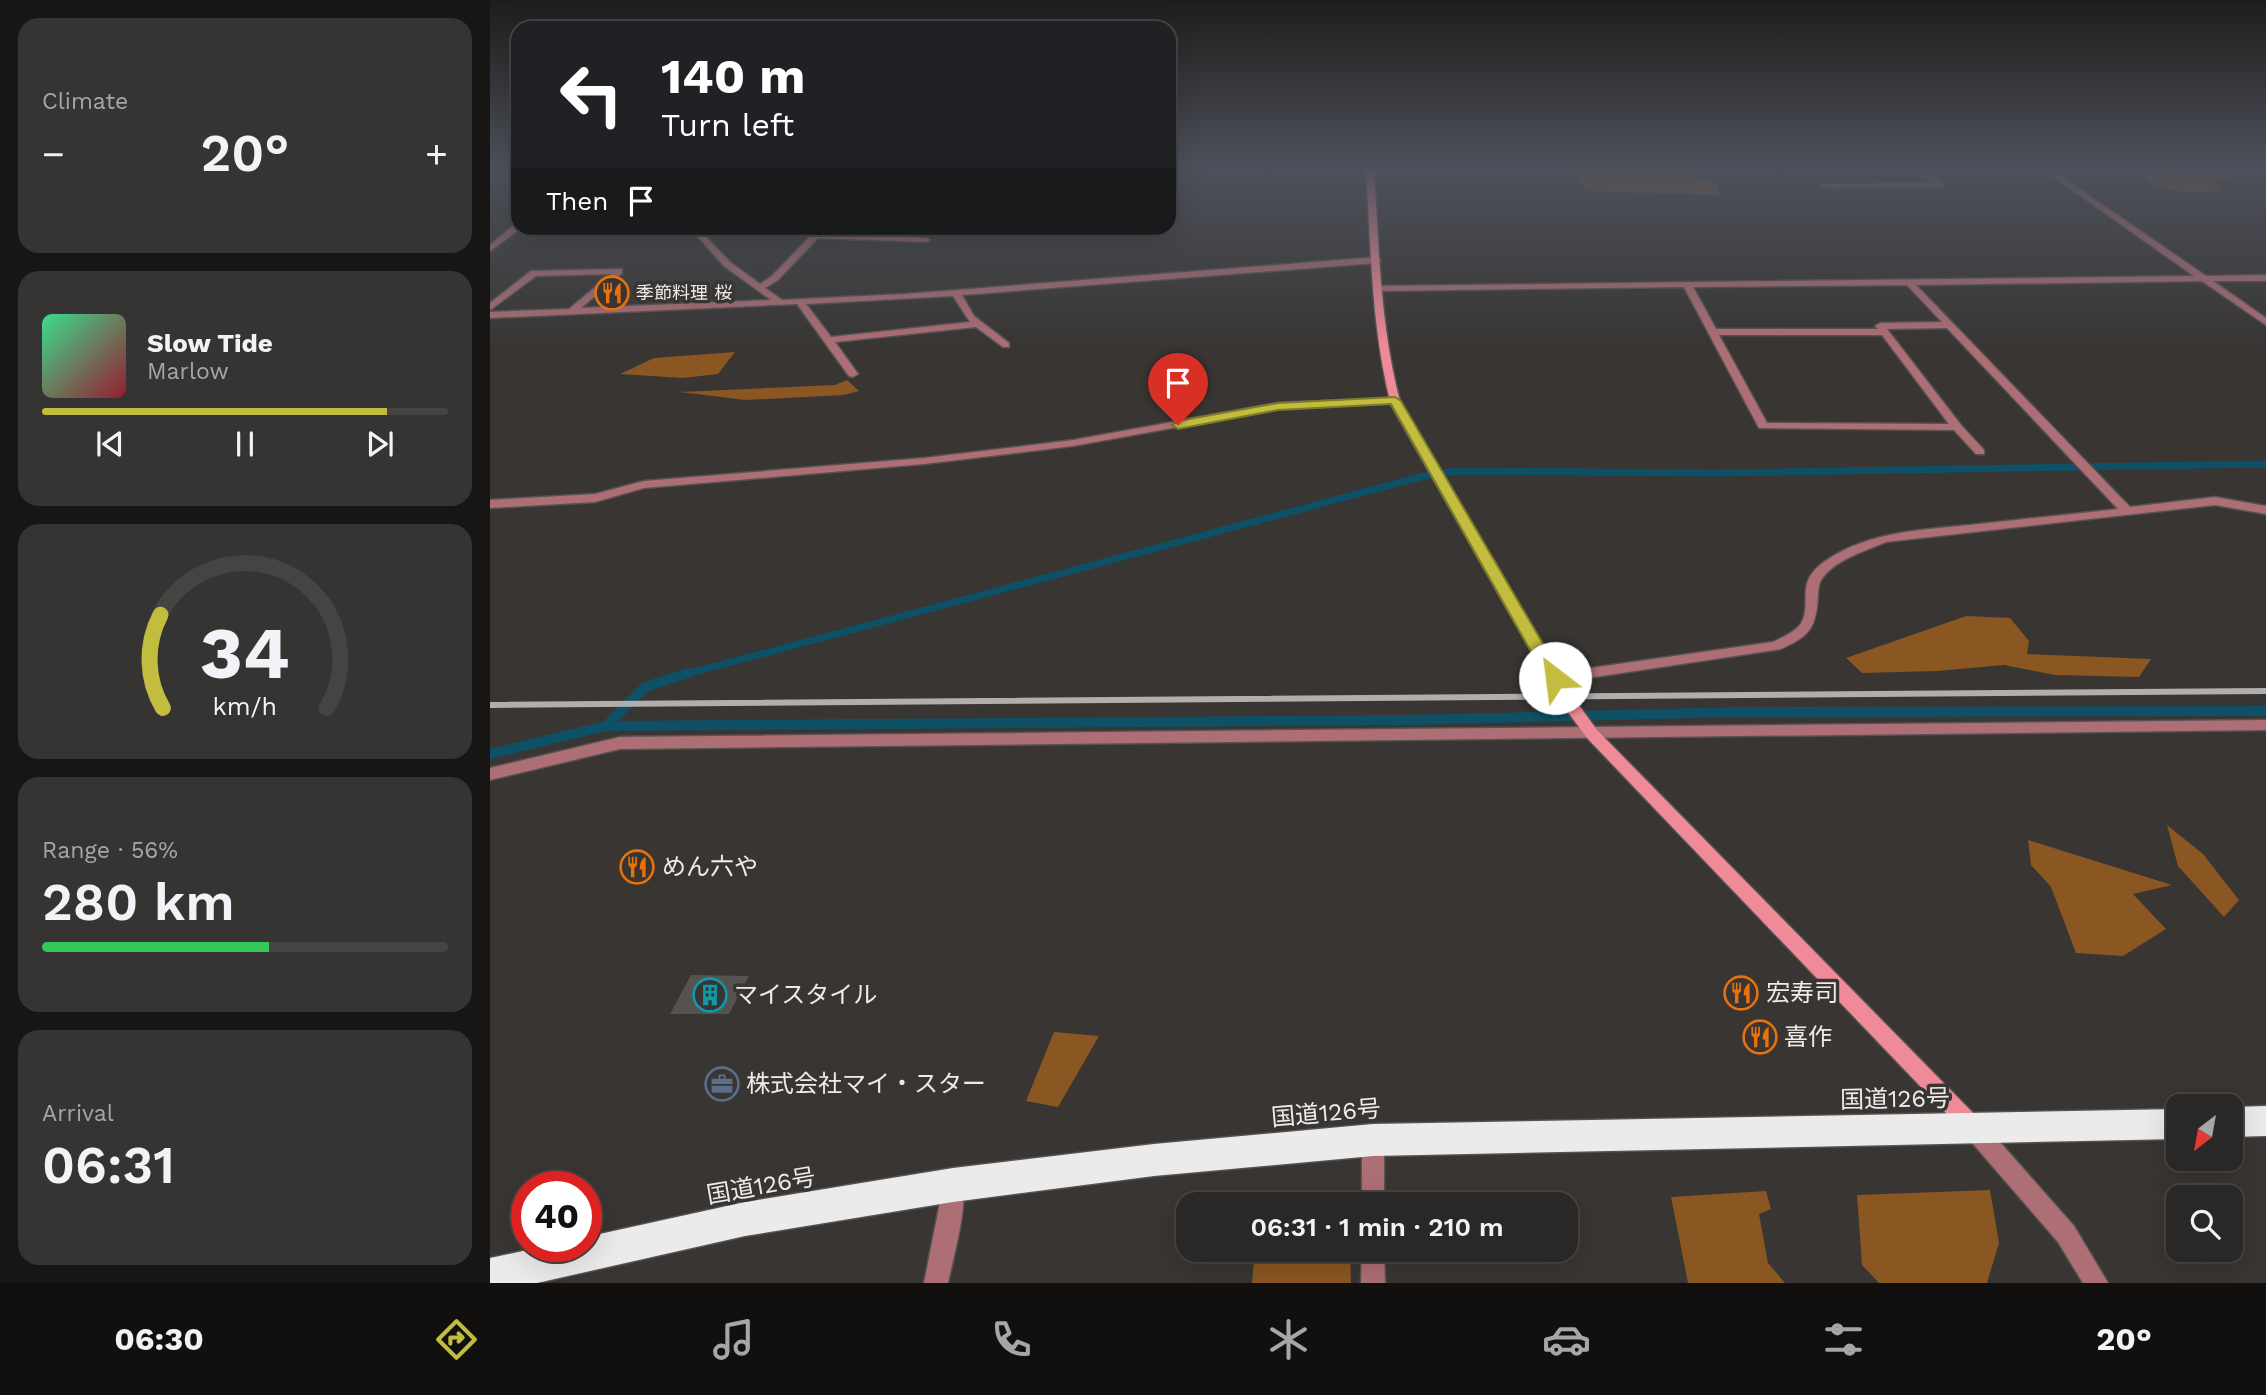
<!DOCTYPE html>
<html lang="en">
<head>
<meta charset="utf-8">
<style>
  :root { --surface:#2a2826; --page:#363432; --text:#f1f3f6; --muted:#a5a6a7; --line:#464443; --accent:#c2bd3f }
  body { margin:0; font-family:"Work Sans","Noto Sans JP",sans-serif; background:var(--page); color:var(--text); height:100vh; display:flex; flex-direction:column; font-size:26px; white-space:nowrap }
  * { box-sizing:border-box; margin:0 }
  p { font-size:23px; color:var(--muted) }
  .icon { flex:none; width:38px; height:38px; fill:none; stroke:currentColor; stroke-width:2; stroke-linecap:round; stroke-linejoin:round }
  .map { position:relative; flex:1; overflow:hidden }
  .details { display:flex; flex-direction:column; gap:18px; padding:18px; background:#171615; width:490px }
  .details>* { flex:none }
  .hud { position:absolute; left:21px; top:21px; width:665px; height:214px; border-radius:21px; box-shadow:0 7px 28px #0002,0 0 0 2px var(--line); background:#202124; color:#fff; overflow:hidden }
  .needle { width:46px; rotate:211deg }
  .controls { position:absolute; left:1676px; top:1094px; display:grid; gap:14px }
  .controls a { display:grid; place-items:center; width:77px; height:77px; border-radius:14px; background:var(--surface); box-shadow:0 7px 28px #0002,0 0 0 2px var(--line); font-size:35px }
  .speed { position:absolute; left:21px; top:1171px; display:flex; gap:14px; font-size:35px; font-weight:700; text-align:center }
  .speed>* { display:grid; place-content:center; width:91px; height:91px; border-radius:50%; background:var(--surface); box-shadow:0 7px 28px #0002,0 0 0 2px var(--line); line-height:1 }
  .speed .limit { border:10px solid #d22; background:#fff; color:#111 }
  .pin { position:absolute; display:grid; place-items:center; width:60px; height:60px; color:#fff; margin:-72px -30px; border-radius:50% 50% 50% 0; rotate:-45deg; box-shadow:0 0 7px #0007 }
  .pin .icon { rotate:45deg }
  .me { position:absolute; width:77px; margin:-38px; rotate:330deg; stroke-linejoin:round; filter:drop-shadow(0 0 5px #0008) }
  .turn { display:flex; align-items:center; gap:24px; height:147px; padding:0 35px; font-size:32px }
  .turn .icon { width:91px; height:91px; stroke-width:2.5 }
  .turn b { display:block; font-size:49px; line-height:60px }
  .then { display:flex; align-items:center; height:66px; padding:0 35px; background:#0003; gap:14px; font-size:26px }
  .big { font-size:52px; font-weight:600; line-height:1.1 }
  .details .tile { flex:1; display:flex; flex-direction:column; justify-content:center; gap:10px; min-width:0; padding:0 24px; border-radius:21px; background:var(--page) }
  .details .dial { align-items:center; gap:0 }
  .dial svg { height:182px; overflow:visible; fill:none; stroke:var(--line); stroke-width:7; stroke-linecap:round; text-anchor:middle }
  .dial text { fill:var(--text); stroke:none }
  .song { display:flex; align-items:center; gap:21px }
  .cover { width:84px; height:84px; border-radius:10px; background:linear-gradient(135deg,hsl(150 70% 55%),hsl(350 70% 35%)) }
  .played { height:7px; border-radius:4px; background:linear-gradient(90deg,var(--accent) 85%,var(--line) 85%) }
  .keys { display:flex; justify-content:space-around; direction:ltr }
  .heat { display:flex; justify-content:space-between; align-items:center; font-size:38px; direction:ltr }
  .charge { height:10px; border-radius:5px; background:linear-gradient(90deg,#34c759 56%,var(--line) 0) }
  .trip { position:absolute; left:686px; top:1192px; width:402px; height:70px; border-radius:21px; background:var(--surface); box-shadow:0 7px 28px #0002,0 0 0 2px var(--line); font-weight:600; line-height:70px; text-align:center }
  .tab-bar { display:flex; height:112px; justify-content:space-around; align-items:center; background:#11100f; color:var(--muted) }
  .tab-bar .icon { width:49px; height:49px }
  .tab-bar .on { color:var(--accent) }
  .tab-bar b { font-size:32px; color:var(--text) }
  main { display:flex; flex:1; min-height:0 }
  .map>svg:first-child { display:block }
  .forest { fill:#8a5622 }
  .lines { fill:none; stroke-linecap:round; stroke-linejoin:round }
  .stream-far2 { stroke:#0e5166; stroke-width:5 }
  .stream-far1 { stroke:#0e5166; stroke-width:7 }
  .stream { stroke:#0e5166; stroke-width:10 }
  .building { fill:#555250 }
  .street-casing { stroke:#555250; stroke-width:3 }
  .secondary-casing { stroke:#555250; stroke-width:3 }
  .highway-casing { stroke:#555250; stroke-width:3 }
  .street { fill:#ad6e75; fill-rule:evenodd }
  .secondary { fill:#ef8b98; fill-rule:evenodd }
  .highway { fill:#ebebeb; fill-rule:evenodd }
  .rail { stroke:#b1afae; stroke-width:6 }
  .route { fill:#c2bd3f; stroke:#7e7b29; stroke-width:2 }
  .labels { text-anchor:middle; stroke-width:7; stroke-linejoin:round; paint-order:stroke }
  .far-poi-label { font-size:18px; fill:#eeeceb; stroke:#383533; text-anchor:start }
  .near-poi-label { font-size:24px; fill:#eeeceb; stroke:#383533; text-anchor:start }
  .near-street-label { font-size:24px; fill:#eeeceb; stroke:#383533 }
</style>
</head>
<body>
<main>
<section class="details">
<div class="tile"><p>Climate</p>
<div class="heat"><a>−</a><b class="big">20°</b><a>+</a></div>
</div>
<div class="tile">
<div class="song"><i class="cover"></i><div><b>Slow Tide</b><p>Marlow</p></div></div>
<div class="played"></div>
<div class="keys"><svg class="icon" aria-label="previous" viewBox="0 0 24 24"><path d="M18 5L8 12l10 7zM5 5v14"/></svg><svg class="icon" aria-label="pause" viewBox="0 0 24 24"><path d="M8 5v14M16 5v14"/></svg><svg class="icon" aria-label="next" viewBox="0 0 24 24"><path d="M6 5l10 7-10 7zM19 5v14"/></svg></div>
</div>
<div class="tile dial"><svg viewBox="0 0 100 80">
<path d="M14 69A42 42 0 1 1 86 69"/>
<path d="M14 69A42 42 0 0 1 13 28" stroke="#c2bd3f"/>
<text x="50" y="56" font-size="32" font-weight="700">34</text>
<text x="50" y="72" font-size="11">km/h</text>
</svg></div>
<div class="tile"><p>Range · 56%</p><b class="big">280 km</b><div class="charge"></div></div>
<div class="tile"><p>Arrival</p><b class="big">06:31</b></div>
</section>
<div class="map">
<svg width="1776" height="1283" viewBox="0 0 1776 1283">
  <rect width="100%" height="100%" fill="#383533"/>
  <!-- forest -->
  <path class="forest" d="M 1130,168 L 1199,168 L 1210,172 L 1201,177 L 1224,180 L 1230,195 L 1096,191 L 1083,170 L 1131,170 Z
    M 1670,174 L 1733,176 L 1756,180 L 1717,179 L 1733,191 C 1706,192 1673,196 1652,176 Z
    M 245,352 L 228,374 L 193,378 L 130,374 L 164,358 Z
    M 357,380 L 369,391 L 354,395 L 255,400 L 190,392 L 345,385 Z
    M 1476,616 L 1520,618 L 1539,641 L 1537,654 L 1661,659 L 1649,677 L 1565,675 L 1514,665 L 1447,671 L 1372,673 L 1356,658 Z
    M 1677,825 L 1713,854 L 1749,900 L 1734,917 L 1688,866 Z
    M 1538,840 L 1682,885 L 1643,894 L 1676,929 L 1633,956 L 1586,953 L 1561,887 L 1541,865 Z
    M 564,1032 L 609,1036 L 568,1107 L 536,1101 Z
    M 1500,1190 L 1509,1243 L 1497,1283 L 1389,1283 L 1372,1265 L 1367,1195 Z
    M 1276,1191 L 1281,1209 L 1269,1214 L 1278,1263 L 1295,1283 L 1198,1283 L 1181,1197 Z
    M 859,1195 L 859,1204 L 768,1204 L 768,1200 Z
    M 765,1250 L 860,1250 L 861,1283 L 762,1283 Z"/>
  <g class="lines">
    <!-- stream-far2 -->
    <path class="stream-far2" d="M 1761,464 L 1776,464"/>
    <!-- stream-far1 -->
    <path class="stream-far1" d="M 193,675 L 934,476 L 968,471 L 1226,473 L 1776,464"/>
    <!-- stream -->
    <path class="stream" d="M 116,726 L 155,687 L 198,673
      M 0,754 L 116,726 L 917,720 L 1249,712 L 1776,711"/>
  </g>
  <!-- building -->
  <path class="building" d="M 201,975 L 259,976 L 239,1014 L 180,1014 Z"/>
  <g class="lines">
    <defs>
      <path id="street" d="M 1426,168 L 1433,168 L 1454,185 L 1450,187 L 1335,188 L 1331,186 L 1335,184 L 1443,183 Z
        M 1551,168 L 1559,168 L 1716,276 L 1776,275 L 1776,281 L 1723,281 L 1776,318 L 1776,325 L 1712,281 L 1426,285 L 1640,507 L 1725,497 L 1776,506 L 1776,514 L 1725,505 L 1396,542 C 1376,551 1349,558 1334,576 C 1329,581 1328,589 1328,596 C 1326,628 1320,636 1291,649 L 1065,683 L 1060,681 L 1058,678 L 1060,675 L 1065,673 L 1283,642 C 1293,637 1303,633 1310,625 C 1324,604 1303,584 1334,562 C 1379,530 1436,530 1489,524 C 1535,519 1582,514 1628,509 L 1457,328 L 1397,329 L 1471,425 L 1494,450 L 1494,454 L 1486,454 L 1464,430 L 1269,428 L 1194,287 L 887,291 L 883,288 L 884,286 L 1704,276 ZM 1417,285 L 1452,322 L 1390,323 L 1385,326 L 1388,329 L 1226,329 L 1203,287 ZM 1229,335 L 1392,335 L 1459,424 L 1277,423 Z
        M 25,224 L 28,224 L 28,228 L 31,228 L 0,251 L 0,245 Z
        M 200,228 L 208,228 L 240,262 L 270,284 L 282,276 L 328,228 L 334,228 L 333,233 L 436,238 L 440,240 L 436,242 L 328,238 L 288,280 L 275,288 L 292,300 L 415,294 L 887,257 L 891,260 L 887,263 L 472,295 L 484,316 L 519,343 L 519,347 L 513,347 L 486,327 L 345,342 L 368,374 L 363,377 L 359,376 L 307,304 L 0,318 L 0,312 L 79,309 L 121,274 L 46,276 L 0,310 L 0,303 L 41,271 L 132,269 L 132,273 L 91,308 L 281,300 L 234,266 ZM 463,296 L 480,322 L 341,337 L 316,304 Z
        M 905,398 L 909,399 L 909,403 L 788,409 L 583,446 L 434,464 L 154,488 L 105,502 L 0,508 L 0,500 L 105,494 L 154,481 L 434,458 L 583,440 L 788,403 Z
        M 1776,720 L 1776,730 L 130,749 L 0,780 L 0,768 L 130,737 Z
        M 1486,1121 L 1494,1124 L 1584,1226 L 1618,1283 L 1593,1283 L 1568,1242 L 1478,1138 L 1475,1131 L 1478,1124 Z
        M 883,1130 L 891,1133 L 894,1140 L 894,1204 L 872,1204 L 872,1140 L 875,1133 Z
        M 463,1174 L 471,1177 C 480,1200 463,1258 458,1283 L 434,1283 L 455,1177 Z
        M 872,1250 L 894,1250 L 895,1283 L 871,1283 Z"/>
      <path id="secondary" d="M 876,168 L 884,168 C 889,248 890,327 911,405 L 1080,693 L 1107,730 L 1489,1119 L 1493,1126 L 1489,1133 L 1482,1136 L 1475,1133 L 1097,738 L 1069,700 L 901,405 C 881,327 881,248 876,168 Z"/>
      <path id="highway" d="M 1776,1106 L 1776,1136 L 1741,1137 L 1741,1107 Z
        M 1689,1109 L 1689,1139 L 883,1156 L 664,1176 L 463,1202 L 255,1236 L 47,1283 L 0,1283 L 0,1258 L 56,1246 L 96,1246 L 96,1237 L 255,1202 L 463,1168 L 664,1144 L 883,1124 Z"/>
    </defs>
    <!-- street casing -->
    <use href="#street" class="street-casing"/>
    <!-- secondary casing -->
    <use href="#secondary" class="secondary-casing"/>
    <!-- highway casing -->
    <use href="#highway" class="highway-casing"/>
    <!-- street -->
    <use href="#street" class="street"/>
    <!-- secondary -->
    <use href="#secondary" class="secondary"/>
    <!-- highway -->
    <use href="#highway" class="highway"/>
    <!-- rail -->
    <path class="rail" d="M 0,705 L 1776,691"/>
  </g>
  <!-- sky -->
  <linearGradient id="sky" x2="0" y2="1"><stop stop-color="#1f1d1c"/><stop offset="0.48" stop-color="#4d515b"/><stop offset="1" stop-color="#4d515b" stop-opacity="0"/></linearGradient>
  <rect width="1776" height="348" fill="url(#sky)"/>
  <!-- route -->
  <path class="route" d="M 905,397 L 911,401 L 1073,678 L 1070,682 L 1065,683 L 1056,678 L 901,404 L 788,410 L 688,429 L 682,425 L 688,421 L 788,403 Z"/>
  <!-- icons -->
  <defs>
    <symbol id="restaurant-ring" viewBox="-11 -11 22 22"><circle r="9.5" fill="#383533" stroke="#e8710a" stroke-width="1.5"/><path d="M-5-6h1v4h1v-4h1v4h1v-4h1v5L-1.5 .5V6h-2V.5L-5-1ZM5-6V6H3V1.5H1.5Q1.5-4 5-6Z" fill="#e8710a"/></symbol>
    <symbol id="building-ring" viewBox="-11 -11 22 22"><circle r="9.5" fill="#383533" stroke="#0f9aa8" stroke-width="1.5"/><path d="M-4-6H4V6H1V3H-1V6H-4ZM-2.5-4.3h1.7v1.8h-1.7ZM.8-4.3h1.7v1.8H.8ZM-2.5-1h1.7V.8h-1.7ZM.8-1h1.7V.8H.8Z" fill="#0f9aa8"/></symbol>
    <symbol id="office-ring" viewBox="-11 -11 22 22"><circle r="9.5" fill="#383533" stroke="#5c6f8a" stroke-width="1.5"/><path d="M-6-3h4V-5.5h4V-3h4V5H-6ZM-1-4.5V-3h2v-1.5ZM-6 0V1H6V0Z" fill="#5c6f8a"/></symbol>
  </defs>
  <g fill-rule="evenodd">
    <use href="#restaurant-ring" x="103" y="274" width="38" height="38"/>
    <use href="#restaurant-ring" x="128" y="848" width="38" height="38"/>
    <use href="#restaurant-ring" x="1232" y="974" width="38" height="38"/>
    <use href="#building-ring" x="201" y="976" width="38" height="38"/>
    <use href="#restaurant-ring" x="1251" y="1018" width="38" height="38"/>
    <use href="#office-ring" x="213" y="1065" width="38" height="38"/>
  </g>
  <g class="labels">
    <!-- far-poi labels -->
    <g class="far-poi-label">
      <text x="146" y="299">季節料理 桜</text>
    </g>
    <!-- near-poi labels -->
    <g class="near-poi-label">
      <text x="172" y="875">めん六や</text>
      <text x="1276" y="1001">宏寿司</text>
      <text x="244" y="1003">マイスタイル</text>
      <text x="1294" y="1045">喜作</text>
      <text x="256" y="1092">株式会社マイ・スター</text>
    </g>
    <!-- near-street labels -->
    <g class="near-street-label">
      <text transform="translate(1405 1099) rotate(-1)" y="8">国道126号</text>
      <text transform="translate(836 1113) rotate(-5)" y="8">国道126号</text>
      <text transform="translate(271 1186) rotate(-10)" y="8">国道126号</text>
    </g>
  </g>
</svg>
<div class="controls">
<a><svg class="needle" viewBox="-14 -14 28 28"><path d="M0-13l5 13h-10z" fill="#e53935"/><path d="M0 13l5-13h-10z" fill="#a5a6a7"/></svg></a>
<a><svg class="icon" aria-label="search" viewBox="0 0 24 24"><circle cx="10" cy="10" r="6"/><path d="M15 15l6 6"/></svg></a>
</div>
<div class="speed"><div class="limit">40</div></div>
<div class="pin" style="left:688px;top:425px;background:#d93025"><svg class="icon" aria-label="arrive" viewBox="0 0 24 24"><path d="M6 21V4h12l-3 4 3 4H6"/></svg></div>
<svg class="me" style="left:1065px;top:678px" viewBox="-20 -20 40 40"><circle r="19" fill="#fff"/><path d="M0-13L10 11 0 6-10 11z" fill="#c2bd3f"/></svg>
<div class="trip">06:31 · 1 min · 210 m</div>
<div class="hud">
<div class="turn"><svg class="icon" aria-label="left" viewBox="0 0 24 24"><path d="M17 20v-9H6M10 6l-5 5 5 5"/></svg><div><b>140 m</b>Turn left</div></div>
<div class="then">Then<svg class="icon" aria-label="arrive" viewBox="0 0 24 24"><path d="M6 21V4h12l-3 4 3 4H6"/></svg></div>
</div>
</div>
</main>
<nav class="tab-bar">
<b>06:30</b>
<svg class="icon on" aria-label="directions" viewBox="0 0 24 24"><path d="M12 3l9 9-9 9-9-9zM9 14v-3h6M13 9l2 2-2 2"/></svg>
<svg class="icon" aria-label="music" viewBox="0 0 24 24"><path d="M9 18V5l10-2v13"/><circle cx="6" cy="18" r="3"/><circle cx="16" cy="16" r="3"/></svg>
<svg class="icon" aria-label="phone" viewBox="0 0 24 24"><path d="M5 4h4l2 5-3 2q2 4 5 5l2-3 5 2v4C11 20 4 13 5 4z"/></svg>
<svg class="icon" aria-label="climate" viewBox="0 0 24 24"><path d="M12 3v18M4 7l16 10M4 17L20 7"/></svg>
<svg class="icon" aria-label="car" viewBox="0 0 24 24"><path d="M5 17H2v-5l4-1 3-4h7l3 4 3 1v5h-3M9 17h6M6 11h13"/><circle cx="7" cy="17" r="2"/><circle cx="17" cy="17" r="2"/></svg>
<svg class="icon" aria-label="filters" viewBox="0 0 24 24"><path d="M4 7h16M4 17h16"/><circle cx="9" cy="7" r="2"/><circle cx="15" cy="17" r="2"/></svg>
<b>20°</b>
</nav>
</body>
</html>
